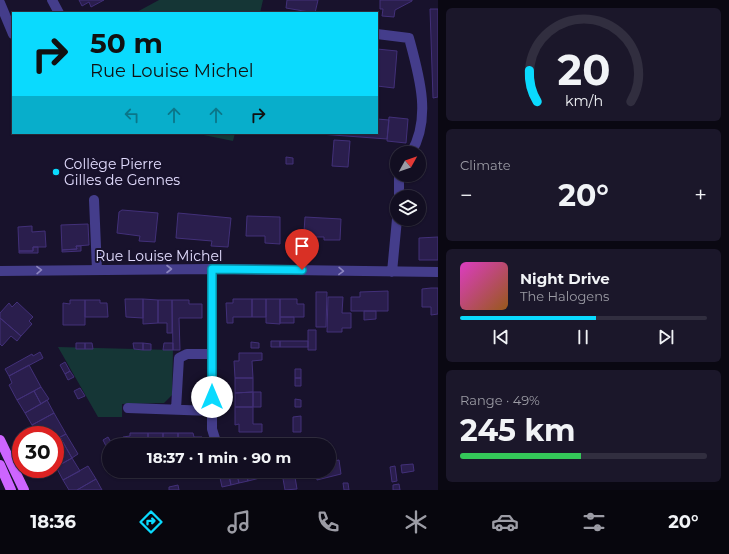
<!DOCTYPE html>
<html lang="en">
<head>
<meta charset="utf-8">
<style>
  :root { --surface:#120e21; --page:#1b172a; --text:#f1f3f6; --muted:#9c9ca5; --line:#312e3f; --accent:#0adafe }
  body { margin:0; font-family:Montserrat,sans-serif; background:var(--page); color:var(--text); height:100vh; display:flex; flex-direction:column; font-size:15px; white-space:nowrap }
  * { box-sizing:border-box; margin:0 }
  p { font-size:13px; color:var(--muted) }
  .icon { flex:none; width:22px; height:22px; fill:none; stroke:currentColor; stroke-width:2; stroke-linecap:round; stroke-linejoin:round }
  .map { position:relative; flex:1; overflow:hidden }
  .sheet { display:flex; flex-direction:column; gap:8px; padding:8px; background:#0a0812; width:291px }
  .sheet>* { flex:none }
  .guide { position:absolute; left:12px; top:12px; width:366px; height:122px; border-radius:0px; box-shadow:0 1px 3px #0004,0 0 0 1px var(--line); background:#0adafe; color:#111; overflow:hidden }
  .needle { width:26px; rotate:50deg }
  .tools { position:absolute; left:390px; top:146px; display:grid; gap:8px }
  .tools a { display:grid; place-items:center; width:36px; height:36px; border-radius:50%; background:var(--surface); box-shadow:0 1px 3px #0004,0 0 0 1px var(--line); font-size:20px }
  .speed { position:absolute; left:12px; top:426px; display:flex; gap:8px; font-size:20px; font-weight:700; text-align:center }
  .speed>* { display:grid; place-content:center; width:52px; height:52px; border-radius:50%; background:var(--surface); box-shadow:0 1px 3px #0004,0 0 0 1px var(--line); line-height:1 }
  .speed .limit { border:6px solid #d22; background:#fff; color:#111 }
  .pin { position:absolute; display:grid; place-items:center; width:34px; height:34px; color:#fff; margin:-41px -17px; border-radius:50% 50% 50% 0; rotate:-45deg; box-shadow:0 0 4px #0007 }
  .pin .icon { rotate:45deg }
  .me { position:absolute; width:44px; margin:-22px; rotate:0deg; stroke-linejoin:round; filter:drop-shadow(0 0 3px #0008) }
  .turn { display:flex; align-items:center; gap:14px; height:84px; padding:0 12px; font-size:18px }
  .turn .icon { width:52px; height:52px; stroke-width:2.5 }
  .turn b { display:block; font-size:28px; line-height:34px }
  .lanes { display:flex; align-items:center; height:38px; padding:0 12px; background:#0003; justify-content:center; gap:20px; direction:ltr }
  .lanes .off { opacity:.35 }
  .big { font-size:30px; font-weight:700; line-height:1.1 }
  .sheet .widget { flex:1; display:flex; flex-direction:column; justify-content:center; gap:6px; min-width:0; padding:0 14px; border-radius:6px; background:var(--page) }
  .sheet .dial { align-items:center; gap:0 }
  .dial svg { height:104px; overflow:visible; fill:none; stroke:var(--line); stroke-width:7; stroke-linecap:round; text-anchor:middle }
  .dial text { fill:var(--text); stroke:none }
  .song { display:flex; align-items:center; gap:12px }
  .cover { width:48px; height:48px; border-radius:6px; background:linear-gradient(135deg,hsl(310 70% 55%),hsl(30 70% 35%)) }
  .played { height:4px; border-radius:2px; background:linear-gradient(90deg,var(--accent) 55%,var(--line) 55%) }
  .keys { display:flex; justify-content:space-around; direction:ltr }
  .heat { display:flex; justify-content:space-between; align-items:center; font-size:22px; direction:ltr }
  .charge { height:6px; border-radius:3px; background:linear-gradient(90deg,#34c759 49%,var(--line) 0) }
  .trip { position:absolute; left:102px; top:438px; width:234px; height:40px; border-radius:20px; background:var(--surface); box-shadow:0 1px 3px #0004,0 0 0 1px var(--line); font-weight:700; line-height:40px; text-align:center }
  .menu { display:flex; height:64px; justify-content:space-around; align-items:center; background:#07060d; color:var(--muted) }
  .menu .icon { width:28px; height:28px }
  .menu .current { color:var(--accent) }
  .menu b { font-size:18px; color:var(--text) }
  main { display:flex; flex:1; min-height:0 }
  .map>svg:first-child { display:block }
  .green { fill:#153636 }
  .building { fill:#2a1e4d; stroke:#423079 }
  .lines { fill:none; stroke-linecap:round; stroke-linejoin:round }
  .minor { stroke:#443d8b; stroke-width:10 }
  .major { stroke:#cd65ff; stroke-width:10 }
  .oneway { stroke:#8c85bf }
  .route-casing { stroke:#068ea5; stroke-width:10 }
  .route { stroke:#0adafe; stroke-width:7 }
  .poi-dot { fill:#0adafe; stroke:#18122c; stroke-width:1.5 }
  .labels { text-anchor:middle; stroke-width:4; stroke-linejoin:round; paint-order:stroke }
  .poi-label { font-size:14px; fill:#e3ddff; stroke:#18122c; text-anchor:start }
  .street-label { font-size:14px; fill:#e3ddff; stroke:#18122c }
</style>
</head>
<body>
<main>
<div class="map">
<svg width="438" height="490" viewBox="0 0 438 490">
  <rect width="100%" height="100%" fill="#18122c"/>
  <!-- green -->
  <path class="green" d="M 159,0 L 263,0 L 260,13 L 135,13 Z
    M 194,133 L 235,133 L 233,141 Z
    M 58,347 L 173,350 L 172,395 L 164,403 L 122,404 L 122,417 L 98,417 Z"/>
  <!-- building -->
  <path class="building" d="M 79,0 L 104,0 L 91,7 L 89,2 L 82,6 Z
    M 287,0 L 318,0 L 315,13 L 286,8 Z
    M 380,0 L 412,0 L 412,1 L 395,10 L 394,17 L 382,16 L 383,9 L 380,9 Z
    M 430,9 L 438,9 L 438,97 L 433,98 Z
    M 377,49 L 397,51 L 394,88 L 377,86 Z
    M 389,117 L 408,119 L 406,143 L 387,141 Z
    M 377,119 L 389,120 L 387,139 L 306,133 L 377,133 Z
    M 334,140 L 350,141 L 348,167 L 332,166 Z
    M 286,157 L 293,158 L 293,164 L 286,164 Z
    M 122,210 L 158,213 L 155,242 L 139,241 L 140,236 L 117,233 L 119,212 Z
    M 178,213 L 231,218 L 228,247 L 211,246 L 212,241 L 176,238 Z
    M 247,216 L 280,217 L 280,244 L 265,243 L 265,236 L 246,236 Z
    M 305,217 L 341,219 L 340,240 L 324,240 L 324,237 L 315,237 L 315,247 L 303,246 Z
    M 88,224 L 89,245 L 76,246 L 77,249 L 62,250 L 61,225 Z
    M 32,226 L 32,232 L 45,231 L 46,247 L 33,247 L 33,251 L 19,251 L 18,227 Z
    M 438,237 L 438,260 L 419,260 L 419,238 Z
    M 76,246 L 81,246 L 81,251 L 62,252 L 62,250 L 77,249 Z
    M 33,247 L 38,247 L 38,253 L 19,253 L 19,251 L 33,251 Z
    M 431,288 L 438,288 L 438,314 L 431,315 L 431,307 L 422,307 L 422,289 Z
    M 388,291 L 388,311 L 351,311 L 351,297 L 360,297 L 360,292 Z
    M 316,292 L 327,292 L 326,327 L 316,327 Z
    M 328,297 L 343,297 L 342,313 L 351,313 L 351,328 L 342,328 L 342,332 L 327,332 Z
    M 125,299 L 143,299 L 143,318 L 126,317 Z
    M 143,299 L 158,300 L 158,323 L 143,324 Z
    M 233,299 L 252,299 L 252,317 L 233,317 L 233,323 L 227,323 L 226,303 L 233,303 Z
    M 252,299 L 266,299 L 266,317 L 252,317 Z
    M 266,299 L 280,299 L 280,324 L 266,323 Z
    M 280,299 L 297,299 L 297,304 L 304,304 L 304,317 L 280,317 Z
    M 70,300 L 85,300 L 85,325 L 63,325 L 63,303 L 70,304 Z
    M 85,300 L 100,300 L 100,303 L 107,303 L 108,317 L 85,317 Z
    M 158,300 L 172,300 L 172,333 L 167,333 L 167,323 L 158,323 Z
    M 172,300 L 189,300 L 189,304 L 202,304 L 202,318 L 179,318 L 180,350 L 173,350 Z
    M 17,302 L 33,317 L 29,321 L 32,324 L 21,336 L 0,318 L 0,313 L 9,303 L 12,307 Z
    M 364,311 L 376,311 L 376,319 L 364,320 Z
    M 280,317 L 294,317 L 294,323 L 280,323 Z
    M 0,318 L 21,336 L 17,341 L 11,336 L 2,346 L 0,344 Z
    M 308,330 L 316,330 L 316,350 L 308,350 Z
    M 271,341 L 280,341 L 280,347 L 271,347 Z
    M 280,341 L 308,341 L 308,347 L 280,347 Z
    M 251,342 L 259,343 L 259,348 L 251,348 Z
    M 76,343 L 85,343 L 85,349 L 76,349 Z
    M 85,343 L 92,343 L 93,349 L 85,349 Z
    M 133,343 L 143,343 L 143,350 L 134,349 Z
    M 143,343 L 151,344 L 151,350 L 143,350 Z
    M 164,343 L 173,343 L 173,350 L 163,350 Z
    M 40,352 L 43,358 L 9,376 L 5,369 L 32,354 L 33,356 Z
    M 239,353 L 262,353 L 262,360 L 252,361 L 253,378 L 235,378 L 234,361 L 239,361 Z
    M 65,362 L 70,371 L 65,374 L 60,365 Z
    M 29,365 L 41,387 L 17,400 L 9,385 L 12,383 L 9,376 Z
    M 295,369 L 301,369 L 301,378 L 295,378 Z
    M 70,371 L 74,377 L 68,380 L 65,374 Z
    M 235,378 L 253,378 L 253,392 L 235,393 Z
    M 295,378 L 301,378 L 301,386 L 295,386 Z
    M 41,387 L 49,399 L 41,404 L 34,391 Z
    M 80,388 L 85,396 L 78,399 L 74,391 Z
    M 34,391 L 41,404 L 25,413 L 17,400 Z
    M 253,392 L 261,392 L 261,407 L 253,407 Z
    M 253,392 L 253,407 L 235,407 L 235,393 Z
    M 295,399 L 301,400 L 301,407 L 295,407 Z
    M 47,400 L 54,413 L 32,425 L 25,413 Z
    M 235,407 L 253,407 L 253,424 L 262,424 L 262,432 L 239,432 L 239,424 L 235,425 Z
    M 54,413 L 66,434 L 55,440 L 55,435 L 37,435 L 32,425 Z
    M 301,416 L 301,432 L 293,432 L 293,417 Z
    M 130,433 L 148,433 L 148,445 L 123,445 L 123,437 L 130,436 Z
    M 148,433 L 163,433 L 163,445 L 148,445 Z
    M 163,433 L 178,433 L 178,445 L 163,445 Z
    M 178,433 L 193,433 L 194,437 L 202,437 L 202,445 L 178,445 Z
    M 66,434 L 78,454 L 72,458 L 60,437 Z
    M 60,437 L 72,458 L 56,467 L 55,440 Z
    M 108,437 L 112,444 L 107,448 L 103,440 Z
    M 72,458 L 80,471 L 63,480 L 56,467 Z
    M 339,460 L 341,474 L 317,480 L 316,471 L 329,471 L 329,462 Z
    M 413,464 L 414,471 L 402,473 L 401,465 Z
    M 88,466 L 96,479 L 77,490 L 69,490 L 63,480 Z
    M 395,466 L 397,481 L 392,482 L 390,467 Z
    M 228,471 L 236,471 L 239,483 L 231,485 Z
    M 228,471 L 231,485 L 222,487 L 219,473 Z
    M 236,471 L 246,471 L 248,481 L 239,483 Z
    M 246,471 L 254,471 L 256,479 L 248,481 Z
    M 254,471 L 262,471 L 263,477 L 256,479 Z
    M 262,471 L 269,471 L 270,476 L 263,477 Z
    M 294,471 L 297,489 L 285,490 L 282,473 Z
    M 96,479 L 102,490 L 77,490 Z
    M 343,483 L 348,483 L 349,490 L 344,490 Z
    M 399,484 L 400,490 L 393,490 L 393,485 Z
    M 178,485 L 179,490 L 169,490 L 169,487 Z"/>
  <g class="lines">
    <!-- minor -->
    <path class="minor" d="M 52,0 L 59,13
      M 0,3 L 13,34
      M 377,34 L 409,38 C 419,75 432,118 411,153
      M 399,197 L 399,175
      M 94,200 L 97,270
      M 212,269 L 212,429 L 217,445
      M 0,271 L 212,269 L 438,272
      M 392,272 L 397,219
      M 128,408 L 212,411
      M 176,409 L 179,358 L 187,354 L 212,354"/>
    <!-- major -->
    <path class="major" d="M 0,440 L 24,490
      M 0,465 L 11,490"/>
  </g>
  <!-- one-way arrows -->
  <defs><path id="oneway-chevron" d="M-2-3.5L2.5 0L-2 3.5" fill="none" stroke-width="1.6" stroke-linecap="round" stroke-linejoin="round"/></defs>
  <g class="oneway">
    <use href="#oneway-chevron" transform="translate(169 269)"/>
    <use href="#oneway-chevron" transform="translate(39 270) rotate(-1)"/>
    <use href="#oneway-chevron" transform="translate(341 271) rotate(1)"/>
  </g>
  <g class="lines">
    <defs>
      <path id="route" d="M 212,397 L 212,269 L 302,270"/>
    </defs>
    <!-- route casing -->
    <use href="#route" class="route-casing"/>
    <!-- route -->
    <use href="#route" class="route"/>
  </g>
  <!-- markers -->
  <circle class="poi-dot" cx="56" cy="172" r="4"/>
  <g class="labels">
    <!-- poi labels -->
    <g class="poi-label">
      <text x="64" y="169">Collège Pierre<tspan x="64" dy="16">Gilles de Gennes</tspan></text>
    </g>
    <!-- street labels -->
    <g class="street-label">
      <text x="159" y="261">Rue Louise Michel</text>
    </g>
  </g>
</svg>
<div class="tools">
<a><svg class="needle" viewBox="-14 -14 28 28"><path d="M0-13l5 13h-10z" fill="#e53935"/><path d="M0 13l5-13h-10z" fill="#9c9ca5"/></svg></a>
<a><svg class="icon" aria-label="layers" viewBox="0 0 24 24"><path d="M12 4l9 5-9 5-9-5zM3 14l9 5 9-5"/></svg></a>
</div>
<div class="speed"><div class="limit">30</div></div>
<div class="pin" style="left:302px;top:270px;background:#d93025"><svg class="icon" aria-label="arrive" viewBox="0 0 24 24"><path d="M6 21V4h12l-3 4 3 4H6"/></svg></div>
<svg class="me" style="left:212px;top:397px" viewBox="-20 -20 40 40"><circle r="19" fill="#fff"/><path d="M0-13L10 11 0 6-10 11z" fill="#0adafe"/></svg>
<div class="trip">18:37 · 1 min · 90 m</div>
<div class="guide">
<div class="turn"><svg class="icon" aria-label="right" viewBox="0 0 24 24"><path d="M7 20v-9h11M14 6l5 5-5 5"/></svg><div><b>50 m</b>Rue Louise Michel</div></div>
<div class="lanes"><svg class="icon off" aria-label="left" viewBox="0 0 24 24"><path d="M17 20v-9H6M10 6l-5 5 5 5"/></svg><svg class="icon off" aria-label="ahead" viewBox="0 0 24 24"><path d="M12 20V5M6 11l6-6 6 6"/></svg><svg class="icon off" aria-label="ahead" viewBox="0 0 24 24"><path d="M12 20V5M6 11l6-6 6 6"/></svg><svg class="icon" aria-label="right" viewBox="0 0 24 24"><path d="M7 20v-9h11M14 6l5 5-5 5"/></svg></div>
</div>
</div>
<section class="sheet">
<div class="widget dial"><svg viewBox="0 0 100 80">
<path d="M14 69A42 42 0 1 1 86 69"/>
<path d="M14 69A42 42 0 0 1 8 45" stroke="#0adafe"/>
<text x="50" y="56" font-size="32" font-weight="700">20</text>
<text x="50" y="72" font-size="11">km/h</text>
</svg></div>
<div class="widget"><p>Climate</p>
<div class="heat"><a>−</a><b class="big">20°</b><a>+</a></div>
</div>
<div class="widget">
<div class="song"><i class="cover"></i><div><b>Night Drive</b><p>The Halogens</p></div></div>
<div class="played"></div>
<div class="keys"><svg class="icon" aria-label="previous" viewBox="0 0 24 24"><path d="M18 5L8 12l10 7zM5 5v14"/></svg><svg class="icon" aria-label="pause" viewBox="0 0 24 24"><path d="M8 5v14M16 5v14"/></svg><svg class="icon" aria-label="next" viewBox="0 0 24 24"><path d="M6 5l10 7-10 7zM19 5v14"/></svg></div>
</div>
<div class="widget"><p>Range · 49%</p><b class="big">245 km</b><div class="charge"></div></div>
</section>
</main>
<nav class="menu">
<b>18:36</b>
<svg class="icon current" aria-label="directions" viewBox="0 0 24 24"><path d="M12 3l9 9-9 9-9-9zM9 14v-3h6M13 9l2 2-2 2"/></svg>
<svg class="icon" aria-label="music" viewBox="0 0 24 24"><path d="M9 18V5l10-2v13"/><circle cx="6" cy="18" r="3"/><circle cx="16" cy="16" r="3"/></svg>
<svg class="icon" aria-label="phone" viewBox="0 0 24 24"><path d="M5 4h4l2 5-3 2q2 4 5 5l2-3 5 2v4C11 20 4 13 5 4z"/></svg>
<svg class="icon" aria-label="climate" viewBox="0 0 24 24"><path d="M12 3v18M4 7l16 10M4 17L20 7"/></svg>
<svg class="icon" aria-label="car" viewBox="0 0 24 24"><path d="M5 17H2v-5l4-1 3-4h7l3 4 3 1v5h-3M9 17h6M6 11h13"/><circle cx="7" cy="17" r="2"/><circle cx="17" cy="17" r="2"/></svg>
<svg class="icon" aria-label="filters" viewBox="0 0 24 24"><path d="M4 7h16M4 17h16"/><circle cx="9" cy="7" r="2"/><circle cx="15" cy="17" r="2"/></svg>
<b>20°</b>
</nav>
</body>
</html>
